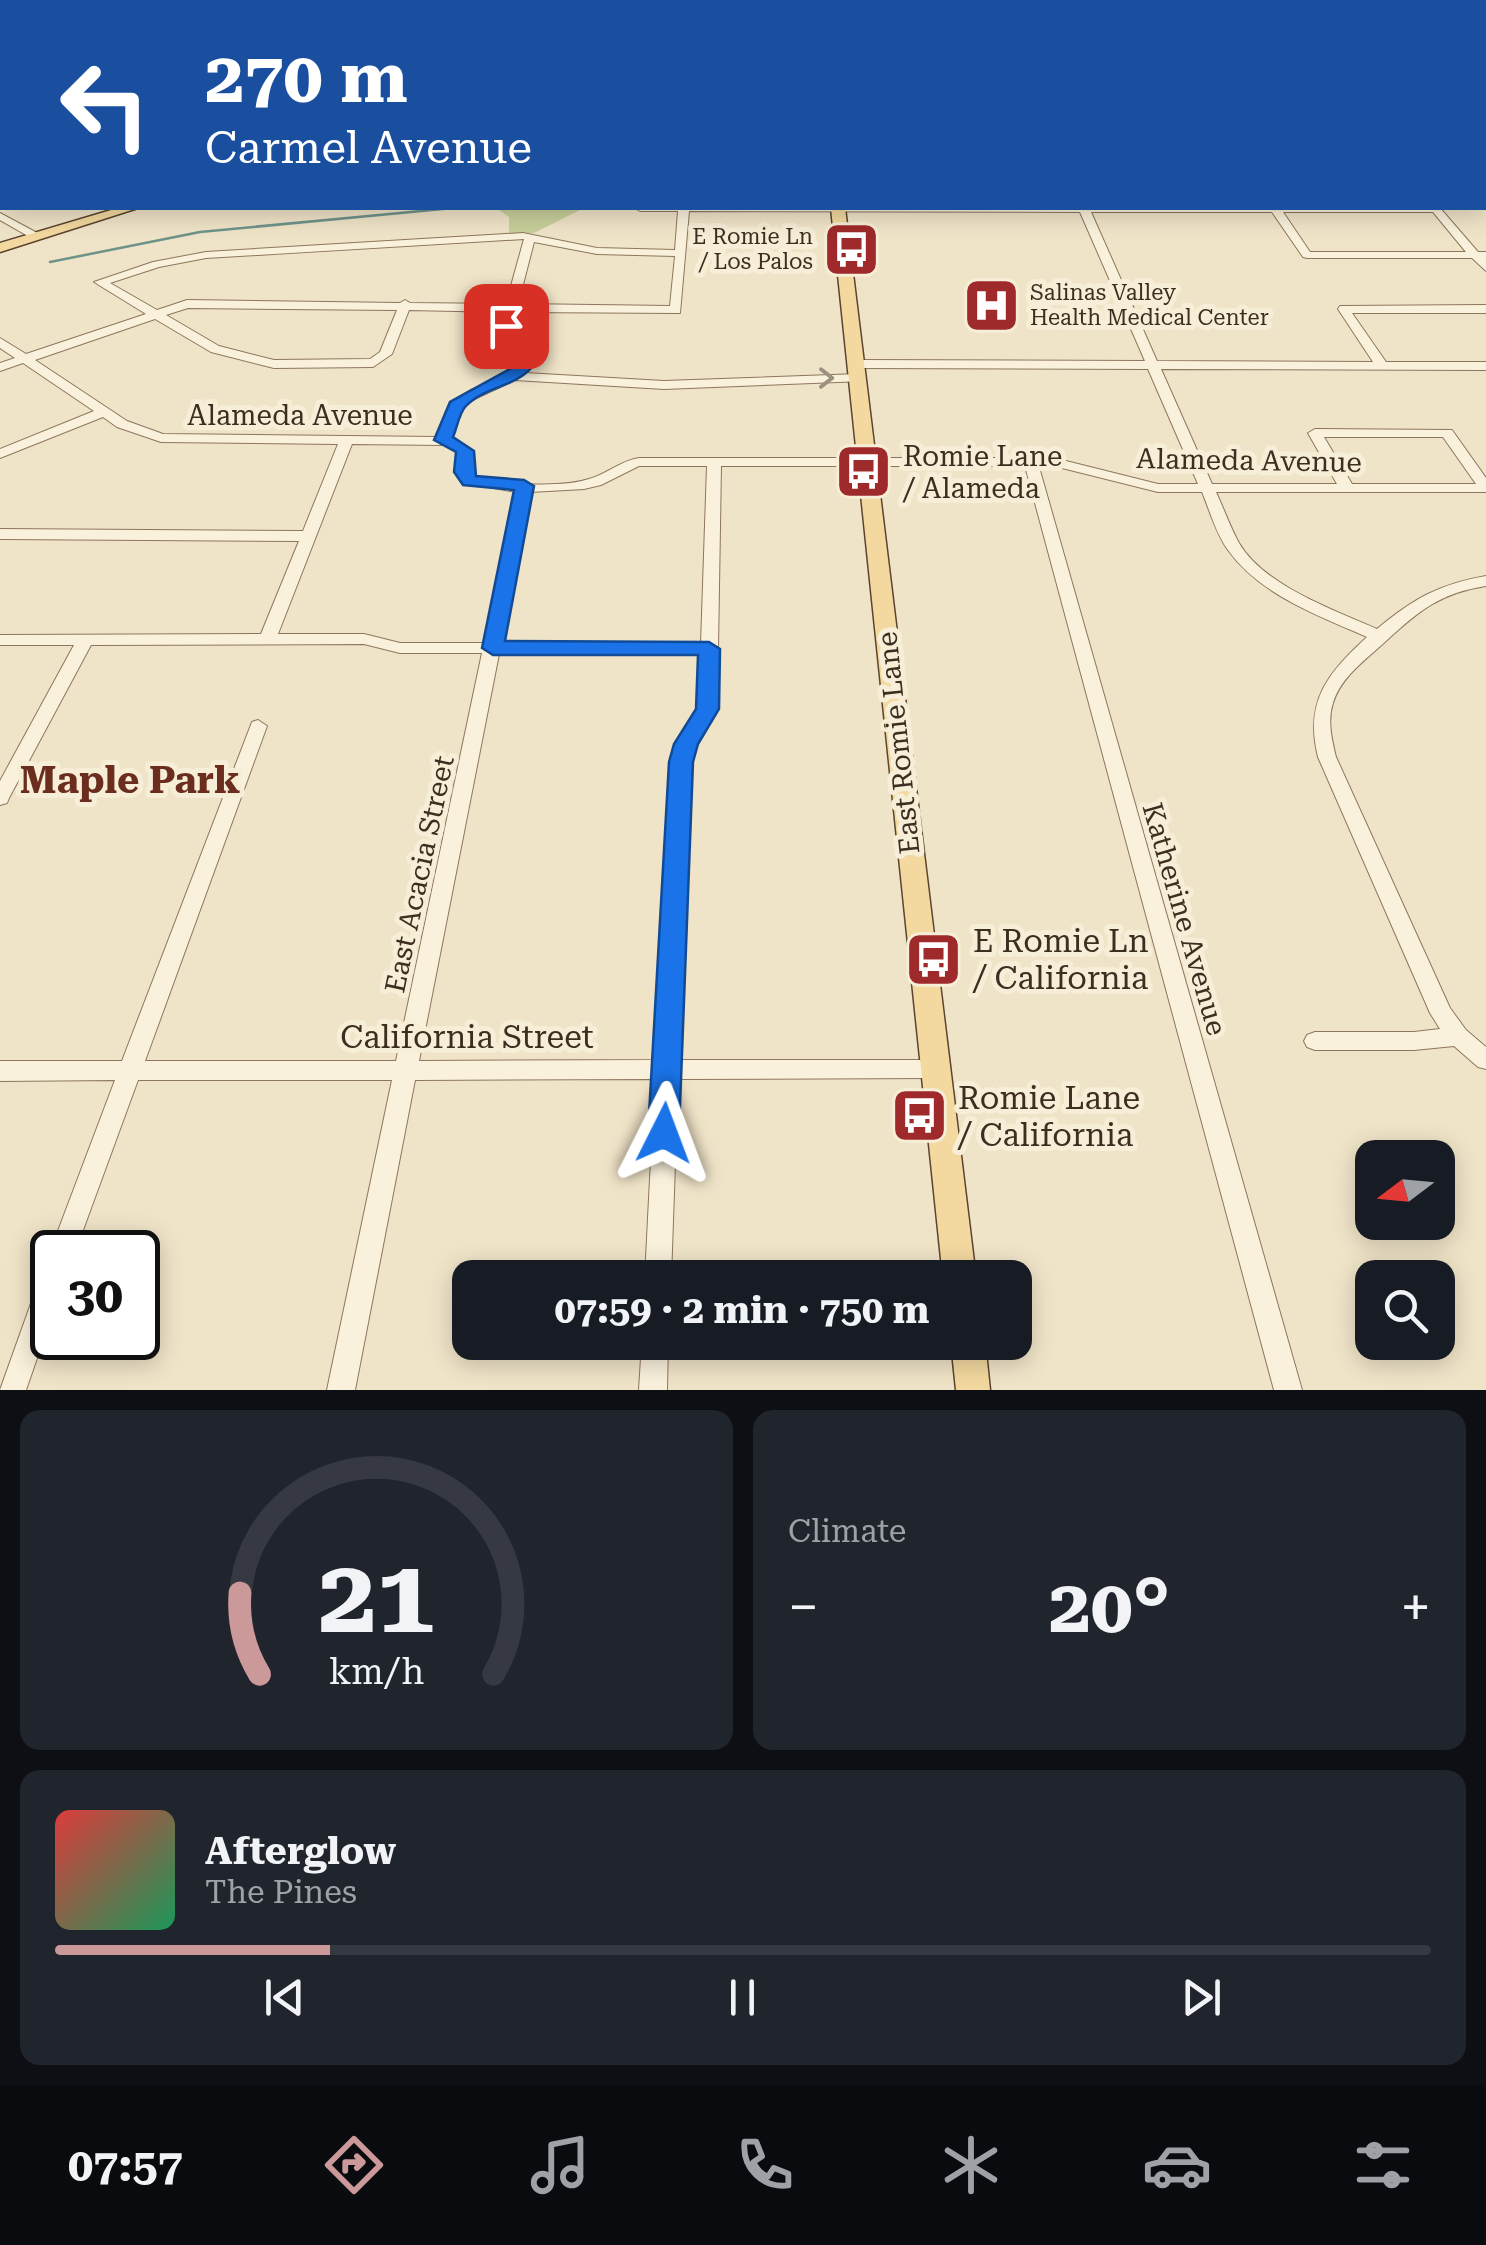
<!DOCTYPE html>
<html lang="en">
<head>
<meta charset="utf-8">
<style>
  :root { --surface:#171b24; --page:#20242c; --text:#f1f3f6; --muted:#9ea1a6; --line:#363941; --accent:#cc999b }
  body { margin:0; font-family:"Roboto Serif",serif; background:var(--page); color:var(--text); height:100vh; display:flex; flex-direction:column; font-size:38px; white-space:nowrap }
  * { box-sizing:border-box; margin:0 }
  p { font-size:32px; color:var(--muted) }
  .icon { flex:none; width:55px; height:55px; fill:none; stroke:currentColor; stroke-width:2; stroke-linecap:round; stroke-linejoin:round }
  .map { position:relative; height:1390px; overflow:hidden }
  .panel { display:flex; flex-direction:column; gap:20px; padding:20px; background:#0d0f14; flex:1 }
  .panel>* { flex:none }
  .hud { position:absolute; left:0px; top:0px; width:1488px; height:210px; box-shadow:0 5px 25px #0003; background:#1a4fa0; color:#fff; overflow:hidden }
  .needle { width:65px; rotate:254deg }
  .buttons { position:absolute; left:1355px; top:1140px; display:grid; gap:20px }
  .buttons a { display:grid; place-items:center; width:100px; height:100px; border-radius:20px; background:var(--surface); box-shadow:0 5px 25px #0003; font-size:50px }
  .speed { position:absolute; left:30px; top:1230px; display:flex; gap:20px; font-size:50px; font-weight:700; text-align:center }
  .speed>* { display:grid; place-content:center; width:130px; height:130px; border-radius:50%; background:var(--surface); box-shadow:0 5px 25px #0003; line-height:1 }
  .speed .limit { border:5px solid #111; border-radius:15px; background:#fff; color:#111 }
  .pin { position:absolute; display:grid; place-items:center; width:85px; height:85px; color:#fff; margin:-42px; border-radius:20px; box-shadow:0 5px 15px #0006 }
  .me { position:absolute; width:110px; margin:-55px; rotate:3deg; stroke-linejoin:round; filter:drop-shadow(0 0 8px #0008) }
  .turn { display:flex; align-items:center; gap:35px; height:210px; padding:0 40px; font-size:45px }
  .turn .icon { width:130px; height:130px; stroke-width:2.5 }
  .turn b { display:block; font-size:70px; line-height:85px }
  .big { font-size:75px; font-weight:700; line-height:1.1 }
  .panel .tile { flex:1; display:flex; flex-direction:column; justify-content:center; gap:15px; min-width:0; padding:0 35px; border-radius:20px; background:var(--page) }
  .panel .dial { align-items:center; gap:0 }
  .dial svg { height:260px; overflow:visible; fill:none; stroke:var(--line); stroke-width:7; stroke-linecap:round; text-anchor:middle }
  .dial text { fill:var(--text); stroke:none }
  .song { display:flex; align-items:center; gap:30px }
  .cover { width:120px; height:120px; border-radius:15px; background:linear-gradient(135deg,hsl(0 70% 55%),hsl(150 70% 35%)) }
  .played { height:10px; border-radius:5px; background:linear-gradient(90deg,var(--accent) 20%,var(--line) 20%) }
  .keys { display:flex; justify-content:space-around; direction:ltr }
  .heat { display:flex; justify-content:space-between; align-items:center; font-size:55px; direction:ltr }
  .panel .tiles { flex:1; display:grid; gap:20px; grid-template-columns:1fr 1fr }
  .tile:last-child { grid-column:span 2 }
  .trip { position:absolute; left:452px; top:1260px; width:580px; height:100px; border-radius:20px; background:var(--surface); box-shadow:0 5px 25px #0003; font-weight:700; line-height:100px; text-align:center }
  .tab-bar { display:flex; height:160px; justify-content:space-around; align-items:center; background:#090b0e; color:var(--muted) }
  .tab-bar .icon { width:70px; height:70px }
  .tab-bar .current { color:var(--accent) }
  .tab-bar b { font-size:45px; color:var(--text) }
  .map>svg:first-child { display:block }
  .green { fill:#c9cf9b }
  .cemetery { fill:#bfc49a }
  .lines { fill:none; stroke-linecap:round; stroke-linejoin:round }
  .stream { stroke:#6f938a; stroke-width:2.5 }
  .minor-casing { stroke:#8d765c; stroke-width:2 }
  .major-casing { stroke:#5b4430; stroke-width:3 }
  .minor { fill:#faf1dc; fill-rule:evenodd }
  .major { fill:#f3d9a0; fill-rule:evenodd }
  .rail { stroke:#3d2e20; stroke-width:2.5; stroke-dasharray:9 9; stroke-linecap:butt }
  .oneway { stroke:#9c907e }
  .route { fill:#1a73e8; stroke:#114b97; stroke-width:2.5 }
  .labels { text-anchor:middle; stroke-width:10; stroke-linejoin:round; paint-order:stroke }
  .far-poi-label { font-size:22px; fill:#3d2e20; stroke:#f7eed8; text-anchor:end }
  .street-label { font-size:28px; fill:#3d2e20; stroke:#f7eed8 }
  .poi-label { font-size:28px; fill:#3d2e20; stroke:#f7eed8; text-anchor:start }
  .near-poi-label { font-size:32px; fill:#3d2e20; stroke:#f7eed8; text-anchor:start }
  .near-street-label { font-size:32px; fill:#3d2e20; stroke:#f7eed8 }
  .district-label { font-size:38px; font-weight:bold; fill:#6b2e1e; stroke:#f7eed8 }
</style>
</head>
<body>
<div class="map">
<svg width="1486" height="1390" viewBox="0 0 1486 1390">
  <rect width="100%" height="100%" fill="#f0e4c8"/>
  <!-- green -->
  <path class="green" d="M 496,208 L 584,208 L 534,233 L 509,233 L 509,217 Z"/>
  <!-- cemetery -->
  <path class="cemetery" d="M 772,0 L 1268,0 L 1268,2 L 769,2 Z"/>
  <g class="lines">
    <!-- stream -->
    <path class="stream" d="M 50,262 L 200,232 L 453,208"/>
    <defs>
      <path id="minor" d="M 1485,34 L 1486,34 L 1486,38 L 1485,38 Z
        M 1485,62 L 1486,62 L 1486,68 L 1485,68 Z
        M 1485,90 L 1486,90 L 1486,96 L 1485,96 Z
        M 1485,122 L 1486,122 L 1486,128 L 1485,128 Z
        M 2,137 L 2,143 L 0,144 L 0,138 Z
        M 1485,148 L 1486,148 L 1486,155 L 1485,155 Z
        M 635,208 L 1440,208 L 1478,252 L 1486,252 L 1486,271 L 1472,258 L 1307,258 L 1303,257 L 1272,212 L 1091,212 L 1157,361 L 1373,362 L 1338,309 L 1340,306 L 1486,305 L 1486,313 L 1352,313 L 1386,362 L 1486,362 L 1486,370 L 1161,369 L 1212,484 L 1337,484 L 1308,433 L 1315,429 L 1452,430 L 1486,478 L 1486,492 L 1216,492 C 1224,509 1230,527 1239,543 C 1263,585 1334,610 1377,629 C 1413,599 1439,584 1486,576 L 1486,586 C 1440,593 1419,611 1387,640 C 1368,658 1341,676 1333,703 C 1327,721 1332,740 1336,757 L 1450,1008 L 1466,1030 L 1486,1047 L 1486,1069 L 1478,1067 L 1454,1046 L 1414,1050 L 1315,1050 L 1307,1047 L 1304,1041 L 1307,1035 L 1315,1032 L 1414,1032 L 1440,1029 L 1430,1013 L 1318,757 C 1304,701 1328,673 1367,637 C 1319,616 1260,595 1228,550 C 1216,534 1210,511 1202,492 L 1158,492 L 1062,468 L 1039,467 L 1302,1390 L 1274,1390 L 1025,466 L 721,466 L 717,709 L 695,744 L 690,762 L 679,1060 L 934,1060 L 942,1062 L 945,1069 L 942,1076 L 934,1078 L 678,1079 L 671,1278 L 645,1278 L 655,1079 L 415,1080 L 355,1390 L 327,1390 L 392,1080 L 138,1080 L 75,1252 L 52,1252 L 52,1257 L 50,1252 L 115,1080 L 0,1081 L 0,1061 L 122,1061 L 252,722 L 258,720 L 267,726 L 145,1061 L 396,1061 L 482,653 L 400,653 L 364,644 L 91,645 L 9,798 L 7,803 L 0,805 L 0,781 L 74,645 L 0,645 L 0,635 L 261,634 L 299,541 L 0,539 L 0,529 L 303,531 L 338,444 L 161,442 L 117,427 L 103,417 L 0,458 L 0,449 L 94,411 L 23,363 L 0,371 L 0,363 L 15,358 L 0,348 L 0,338 L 26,354 L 146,314 L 94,282 L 153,262 L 206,252 L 523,233 L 597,248 L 675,250 L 678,211 L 640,211 ZM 689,211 L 1080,212 L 1145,361 L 857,360 L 851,364 L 857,368 L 1148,369 L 1198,484 L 1158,484 L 1062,460 L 1031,458 L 639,458 C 620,461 607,474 589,479 C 562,488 500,485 473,476 L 472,451 L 451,438 L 457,416 L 466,403 L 515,380 L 664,389 L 864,381 L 864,375 L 859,374 L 664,381 L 525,373 L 534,360 L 531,346 L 512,325 L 516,312 L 680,313 ZM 1283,212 L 1433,212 L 1466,252 L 1310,252 ZM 524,239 L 506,304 L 410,303 L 405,300 L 400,303 L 187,300 L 157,310 L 110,283 L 159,267 L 206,258 ZM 534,242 L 597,254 L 675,256 L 670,306 L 518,304 ZM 188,308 L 397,310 L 380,352 L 370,359 L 274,360 L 219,346 L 166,315 ZM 409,310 L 504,312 L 500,326 L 519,347 L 522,360 L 516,367 C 479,395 452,381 437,437 L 163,434 L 127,421 L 35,360 L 155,319 L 211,352 L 274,368 L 373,367 L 392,354 ZM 1324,437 L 1443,437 L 1476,484 L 1352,484 ZM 352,444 L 444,445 L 458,453 L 457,472 L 462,482 L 516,492 L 484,643 L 400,643 L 364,634 L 278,634 ZM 639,466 L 707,466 L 701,644 L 501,643 L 530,492 L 584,489 L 601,485 ZM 499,654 L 701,654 L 699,709 L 677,744 L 672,762 L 656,1060 L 419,1061 Z
        M 0,213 L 41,235 L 43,237 L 33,239 L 0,220 Z
        M 52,1269 L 52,1315 L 26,1390 L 0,1390 L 39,1281 L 43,1272 Z
        M 642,1342 L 668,1342 L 667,1390 L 639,1390 Z"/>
      <path id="major" d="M 118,208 L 138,208 L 0,252 L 0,243 Z
        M 831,208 L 845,208 L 976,1278 L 943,1278 Z
        M 951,1342 L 985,1342 L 990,1390 L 956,1390 Z"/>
    </defs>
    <!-- minor casing -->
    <use href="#minor" class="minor-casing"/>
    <!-- major casing -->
    <use href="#major" class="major-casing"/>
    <!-- minor -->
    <use href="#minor" class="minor"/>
    <!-- major -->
    <use href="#major" class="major"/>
    <!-- rail -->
    <path class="rail" d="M 224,2 L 231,0"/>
  </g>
  <!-- one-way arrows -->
  <defs><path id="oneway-chevron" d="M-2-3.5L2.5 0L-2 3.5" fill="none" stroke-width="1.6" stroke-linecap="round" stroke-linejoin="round" transform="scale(2.5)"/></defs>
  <use class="oneway" href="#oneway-chevron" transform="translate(826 378)"/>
  <!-- route -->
  <path class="route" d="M 500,322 L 511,322 L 534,347 L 533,366 C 515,388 484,386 465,407 C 459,414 457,428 453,437 L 474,451 L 476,476 L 524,480 L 534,486 L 505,641 L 709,642 L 720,649 L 719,709 L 698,744 L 693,762 L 679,1133 L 675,1142 L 664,1146 L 653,1142 L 648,1133 L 669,762 L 674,744 L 696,709 L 698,655 L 493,655 L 482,648 L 514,490 L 463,485 L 454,472 L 456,452 L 434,440 L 450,402 L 517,365 L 519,351 L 498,326 Z"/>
  <!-- icons -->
  <defs>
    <symbol id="bus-square" viewBox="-11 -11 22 22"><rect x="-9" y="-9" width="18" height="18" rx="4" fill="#9e2a2b" stroke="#f7eed8"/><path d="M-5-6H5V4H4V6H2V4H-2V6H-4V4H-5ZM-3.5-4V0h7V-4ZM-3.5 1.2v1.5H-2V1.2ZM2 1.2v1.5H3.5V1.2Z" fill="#fff"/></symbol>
    <symbol id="hospital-square" viewBox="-11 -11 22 22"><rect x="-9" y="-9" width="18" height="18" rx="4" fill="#9e2a2b" stroke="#f7eed8"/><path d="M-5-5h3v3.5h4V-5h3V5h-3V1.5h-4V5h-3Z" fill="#fff"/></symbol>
  </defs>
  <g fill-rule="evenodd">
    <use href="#bus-square" x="820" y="218" width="63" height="63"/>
    <use href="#hospital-square" x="960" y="274" width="63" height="63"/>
    <use href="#bus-square" x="832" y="440" width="63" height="63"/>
    <use href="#bus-square" x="902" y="928" width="63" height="63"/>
    <use href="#bus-square" x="888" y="1084" width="63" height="63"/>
  </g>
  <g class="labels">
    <!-- far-poi labels -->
    <g class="far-poi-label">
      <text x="813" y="244">E Romie Ln<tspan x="813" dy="25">/ Los Palos</tspan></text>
      <text x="1030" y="300" text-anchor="start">Salinas Valley<tspan x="1030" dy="25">Health Medical Center</tspan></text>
    </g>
    <!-- street labels -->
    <g class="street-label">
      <text x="300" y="425">Alameda Avenue</text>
      <text transform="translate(1249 460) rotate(1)" y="10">Alameda Avenue</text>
      <text transform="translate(898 743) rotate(-96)" y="10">East Romie Lane</text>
      <text transform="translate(419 874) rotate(-78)" y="10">East Acacia Street</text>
      <text transform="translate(1185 919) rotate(74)" y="10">Katherine Avenue</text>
    </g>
    <!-- poi labels -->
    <g class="poi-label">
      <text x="903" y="466">Romie Lane<tspan x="903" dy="32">/ Alameda</tspan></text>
    </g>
    <!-- near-poi labels -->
    <g class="near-poi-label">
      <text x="973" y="952">E Romie Ln<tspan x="973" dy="37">/ California</tspan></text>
      <text x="958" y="1109">Romie Lane<tspan x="958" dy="37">/ California</tspan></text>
    </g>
    <!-- near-street labels -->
    <g class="near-street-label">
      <text x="467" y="1048">California Street</text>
    </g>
    <!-- district labels -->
    <g class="district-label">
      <text x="130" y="793">Maple Park</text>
    </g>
  </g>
</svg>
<div class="buttons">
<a><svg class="needle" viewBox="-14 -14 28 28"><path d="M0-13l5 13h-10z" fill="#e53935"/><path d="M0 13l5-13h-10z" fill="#9ea1a6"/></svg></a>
<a><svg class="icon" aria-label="search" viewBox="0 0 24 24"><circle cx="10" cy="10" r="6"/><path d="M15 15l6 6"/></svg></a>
</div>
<div class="speed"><div class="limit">30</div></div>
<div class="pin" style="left:506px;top:326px;background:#d93025"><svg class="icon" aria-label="arrive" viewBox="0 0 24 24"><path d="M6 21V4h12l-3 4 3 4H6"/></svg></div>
<svg class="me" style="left:664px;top:1133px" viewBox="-20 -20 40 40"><path d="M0-17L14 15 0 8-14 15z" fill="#1a73e8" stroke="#fff" stroke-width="4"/></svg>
<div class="trip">07:59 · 2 min · 750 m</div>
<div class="hud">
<div class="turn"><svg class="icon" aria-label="left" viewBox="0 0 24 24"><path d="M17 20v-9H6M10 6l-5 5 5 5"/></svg><div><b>270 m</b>Carmel Avenue</div></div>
</div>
</div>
<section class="panel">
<div class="tiles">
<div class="tile dial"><svg viewBox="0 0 100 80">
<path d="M14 69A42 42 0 1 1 86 69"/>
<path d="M14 69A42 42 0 0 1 8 44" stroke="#cc999b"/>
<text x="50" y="56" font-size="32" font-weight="700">21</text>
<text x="50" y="72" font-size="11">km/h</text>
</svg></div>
<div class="tile"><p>Climate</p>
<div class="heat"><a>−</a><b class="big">20°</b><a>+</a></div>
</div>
<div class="tile">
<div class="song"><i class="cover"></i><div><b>Afterglow</b><p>The Pines</p></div></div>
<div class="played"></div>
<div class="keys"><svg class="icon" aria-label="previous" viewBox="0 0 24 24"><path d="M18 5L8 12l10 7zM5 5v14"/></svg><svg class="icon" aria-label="pause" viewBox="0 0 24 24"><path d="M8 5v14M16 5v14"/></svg><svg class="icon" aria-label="next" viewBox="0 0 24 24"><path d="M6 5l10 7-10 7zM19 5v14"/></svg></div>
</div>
</div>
</section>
<nav class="tab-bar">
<b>07:57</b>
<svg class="icon current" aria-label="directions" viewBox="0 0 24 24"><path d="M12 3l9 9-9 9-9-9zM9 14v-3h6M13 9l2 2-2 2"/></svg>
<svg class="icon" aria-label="music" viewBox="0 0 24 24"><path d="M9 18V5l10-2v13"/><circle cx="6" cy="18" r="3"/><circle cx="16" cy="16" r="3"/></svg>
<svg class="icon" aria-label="phone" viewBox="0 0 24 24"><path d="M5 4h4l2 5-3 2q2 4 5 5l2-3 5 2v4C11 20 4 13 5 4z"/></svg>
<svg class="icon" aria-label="climate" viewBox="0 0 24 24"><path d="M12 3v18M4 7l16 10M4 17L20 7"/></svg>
<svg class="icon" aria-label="car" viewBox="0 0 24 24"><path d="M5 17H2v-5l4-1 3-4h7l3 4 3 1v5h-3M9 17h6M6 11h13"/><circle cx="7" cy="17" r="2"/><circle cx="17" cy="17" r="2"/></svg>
<svg class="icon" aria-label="filters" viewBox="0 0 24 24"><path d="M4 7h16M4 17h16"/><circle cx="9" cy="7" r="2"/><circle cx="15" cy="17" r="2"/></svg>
</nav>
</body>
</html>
